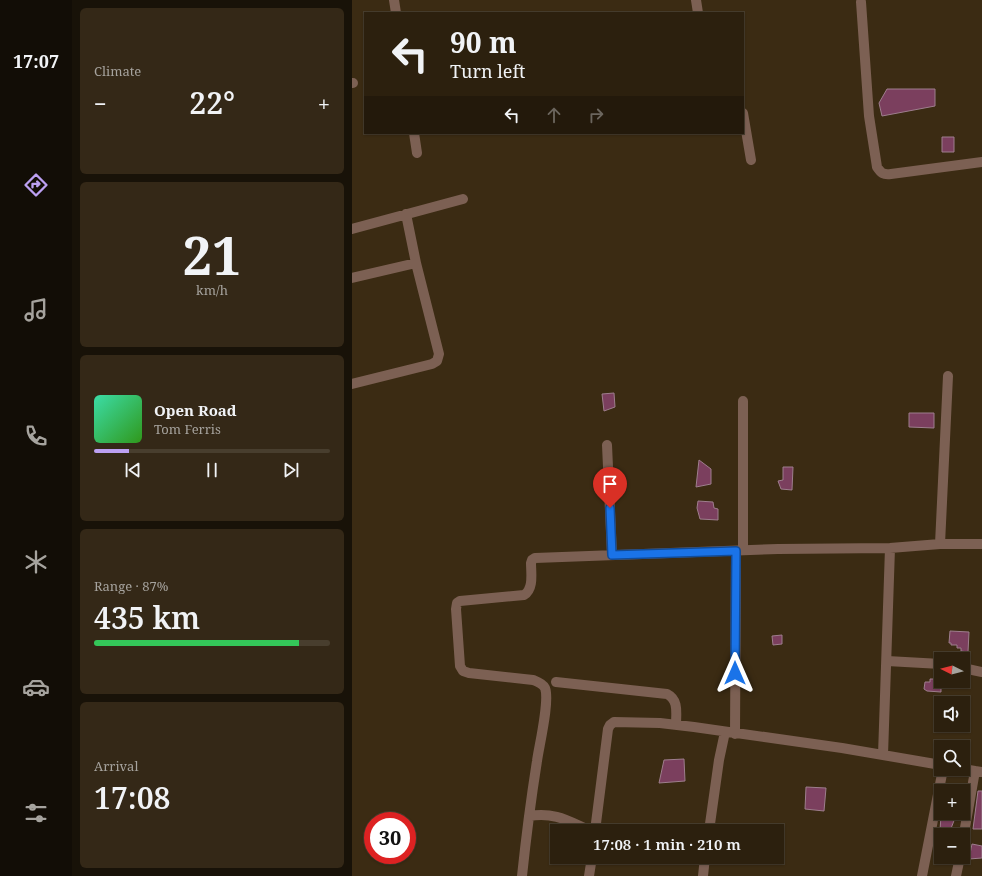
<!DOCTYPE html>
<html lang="en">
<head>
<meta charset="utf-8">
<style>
  :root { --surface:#2c200e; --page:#342817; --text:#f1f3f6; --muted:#a6a39e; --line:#483e2e; --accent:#bca0f2 }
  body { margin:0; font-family:"Noto Serif",serif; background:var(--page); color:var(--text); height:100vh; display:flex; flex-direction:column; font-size:15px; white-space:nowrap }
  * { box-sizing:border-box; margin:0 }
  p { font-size:13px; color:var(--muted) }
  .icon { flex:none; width:22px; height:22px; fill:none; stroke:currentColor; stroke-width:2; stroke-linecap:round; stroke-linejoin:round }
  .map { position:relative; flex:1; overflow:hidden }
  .panel { display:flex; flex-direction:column; gap:8px; padding:8px; background:#181208; width:280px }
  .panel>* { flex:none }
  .hud { position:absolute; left:12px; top:12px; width:380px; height:122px; border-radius:0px; box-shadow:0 1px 3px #0004,0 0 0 1px var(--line); background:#2c200e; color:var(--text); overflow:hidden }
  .needle { width:26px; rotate:276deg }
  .tools { position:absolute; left:582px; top:652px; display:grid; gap:8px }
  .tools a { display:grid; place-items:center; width:36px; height:36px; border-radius:0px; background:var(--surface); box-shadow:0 1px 3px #0004,0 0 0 1px var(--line); font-size:20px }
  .speed { position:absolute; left:12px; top:812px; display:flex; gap:8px; font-size:20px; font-weight:700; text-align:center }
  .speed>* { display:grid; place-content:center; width:52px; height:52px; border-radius:50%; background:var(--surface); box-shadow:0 1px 3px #0004,0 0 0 1px var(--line); line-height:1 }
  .speed .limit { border:6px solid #d22; background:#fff; color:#111 }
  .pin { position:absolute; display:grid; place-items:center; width:34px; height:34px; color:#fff; margin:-41px -17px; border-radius:50% 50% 50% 0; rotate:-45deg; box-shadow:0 0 4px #0007 }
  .pin .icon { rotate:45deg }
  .me { position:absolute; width:44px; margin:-22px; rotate:0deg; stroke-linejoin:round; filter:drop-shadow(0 0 3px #0008) }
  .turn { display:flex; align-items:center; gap:14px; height:84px; padding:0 20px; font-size:18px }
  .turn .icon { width:52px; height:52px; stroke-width:2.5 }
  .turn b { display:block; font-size:28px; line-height:34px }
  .lanes { display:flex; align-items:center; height:38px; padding:0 20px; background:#0003; justify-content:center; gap:20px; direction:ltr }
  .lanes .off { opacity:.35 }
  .big { font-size:30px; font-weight:600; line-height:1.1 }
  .panel .card { flex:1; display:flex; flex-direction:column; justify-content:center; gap:6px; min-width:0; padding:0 14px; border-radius:6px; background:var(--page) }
  .panel .dial { align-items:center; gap:0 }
  .dial b { font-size:52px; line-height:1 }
  .song { display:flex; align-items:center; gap:12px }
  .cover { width:48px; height:48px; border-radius:6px; background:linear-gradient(135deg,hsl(160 70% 55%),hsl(110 70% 35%)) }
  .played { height:4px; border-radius:2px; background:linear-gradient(90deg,var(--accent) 15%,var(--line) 15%) }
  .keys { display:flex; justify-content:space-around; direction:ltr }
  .heat { display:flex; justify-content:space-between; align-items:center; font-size:22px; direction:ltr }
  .charge { height:6px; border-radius:3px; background:linear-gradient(90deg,#34c759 87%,var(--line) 0) }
  .trip { position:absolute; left:198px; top:824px; width:234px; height:40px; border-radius:0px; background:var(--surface); box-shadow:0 1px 3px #0004,0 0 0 1px var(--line); font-weight:600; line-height:40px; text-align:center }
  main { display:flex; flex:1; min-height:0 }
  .dock { display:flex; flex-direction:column; width:72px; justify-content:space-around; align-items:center; background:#120d06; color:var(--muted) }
  .dock .icon { width:28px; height:28px }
  .dock .active { color:var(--accent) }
  .dock b { font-size:18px; color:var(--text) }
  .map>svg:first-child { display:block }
  .building { fill:#7b3f5e; stroke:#9e7e8d }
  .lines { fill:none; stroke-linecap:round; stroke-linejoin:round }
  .minor { stroke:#7c6053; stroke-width:10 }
  .route-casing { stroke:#114b97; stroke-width:10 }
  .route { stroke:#1a73e8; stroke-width:7 }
</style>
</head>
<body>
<main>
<nav class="dock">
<b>17:07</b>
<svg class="icon active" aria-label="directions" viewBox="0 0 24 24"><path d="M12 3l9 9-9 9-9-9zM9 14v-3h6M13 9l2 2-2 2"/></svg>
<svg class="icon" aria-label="music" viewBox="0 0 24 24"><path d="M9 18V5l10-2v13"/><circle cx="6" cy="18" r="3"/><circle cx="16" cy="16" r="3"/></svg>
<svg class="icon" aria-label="phone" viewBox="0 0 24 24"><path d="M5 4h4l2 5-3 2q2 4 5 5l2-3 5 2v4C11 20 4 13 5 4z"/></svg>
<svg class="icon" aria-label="climate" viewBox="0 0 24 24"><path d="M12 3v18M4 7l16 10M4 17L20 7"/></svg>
<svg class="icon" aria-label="car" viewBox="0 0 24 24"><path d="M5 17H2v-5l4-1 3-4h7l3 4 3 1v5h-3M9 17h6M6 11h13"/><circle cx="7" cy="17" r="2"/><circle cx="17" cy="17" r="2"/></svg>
<svg class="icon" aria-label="filters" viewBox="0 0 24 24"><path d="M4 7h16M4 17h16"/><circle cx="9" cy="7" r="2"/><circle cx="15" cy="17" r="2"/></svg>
</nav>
<section class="panel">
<div class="card"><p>Climate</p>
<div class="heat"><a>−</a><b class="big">22°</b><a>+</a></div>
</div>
<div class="card dial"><b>21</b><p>km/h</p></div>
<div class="card">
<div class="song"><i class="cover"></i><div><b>Open Road</b><p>Tom Ferris</p></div></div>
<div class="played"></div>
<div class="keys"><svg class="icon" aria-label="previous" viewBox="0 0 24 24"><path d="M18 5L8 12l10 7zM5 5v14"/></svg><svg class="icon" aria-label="pause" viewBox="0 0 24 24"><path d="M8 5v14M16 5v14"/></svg><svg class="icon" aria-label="next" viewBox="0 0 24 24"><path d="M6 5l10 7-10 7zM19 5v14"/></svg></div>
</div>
<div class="card"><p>Range · 87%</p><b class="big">435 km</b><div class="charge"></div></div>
<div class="card"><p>Arrival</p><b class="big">17:08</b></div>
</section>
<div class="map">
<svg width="630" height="876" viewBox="0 0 630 876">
  <rect width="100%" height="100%" fill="#3b2b13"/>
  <!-- building -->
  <path class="building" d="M 535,89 L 583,89 L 583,106 L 530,116 L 527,103 Z
    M 590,137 L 602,137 L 602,152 L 590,152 Z
    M 262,393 L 263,407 L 252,411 L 250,394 Z
    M 557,413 L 582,413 L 582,428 L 557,427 Z
    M 347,460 L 359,469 L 359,484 L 344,487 Z
    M 431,467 L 441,467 L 440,490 L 429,489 L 426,481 L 431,480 Z
    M 346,501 L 361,502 L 362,508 L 366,509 L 366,520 L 348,519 L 345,508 Z
    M 598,631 L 617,632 L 616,652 L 609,651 L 609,648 L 605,648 L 605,645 L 599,645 L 599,643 L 597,643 Z
    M 430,635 L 430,644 L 421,645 L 420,636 Z
    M 578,679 L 589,679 L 589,692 L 575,691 L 572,689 L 573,682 L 578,682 Z
    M 332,759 L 333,781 L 307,783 L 312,760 Z
    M 454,787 L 474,788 L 472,811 L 453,809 Z
    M 626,791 L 630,791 L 630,829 L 621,829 Z
    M 589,816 L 603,818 L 598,831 L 588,830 Z
    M 620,844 L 630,846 L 630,858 L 617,859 Z"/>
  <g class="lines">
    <!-- minor -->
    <path class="minor" d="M 42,0 L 44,13
      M 344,0 L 346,13
      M 509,2 L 517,116 L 525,167 C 529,173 531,175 539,174 L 630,162
      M 0,83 L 1,83
      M 391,113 L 399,160
      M 62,133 L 65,153
      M 0,229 L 111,199
      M 0,278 L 64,263
      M 0,384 L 80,364 L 85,361 L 87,354 L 64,263 L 54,214
      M 391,401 L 391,550
      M 255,445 L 260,555
      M 588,544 L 596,376
      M 535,661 L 589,664
      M 611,668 L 630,672
      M 204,682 L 315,694 C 327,700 324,713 324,725
      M 383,734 L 384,551
      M 531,755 L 538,548
      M 611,769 L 623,771
      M 177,816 C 204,812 216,821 239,831
      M 243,831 L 256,729 L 258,725 L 262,722 L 308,723 L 342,727 L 490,748 L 589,765
      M 357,831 L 367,760 L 373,732
      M 611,839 L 623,771 L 630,772
      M 170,876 C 174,838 179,799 185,761 C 187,746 198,701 193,688 C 190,683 186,682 181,680 L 117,673 L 111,671 L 108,666 L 104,609 L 105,603 L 108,601 L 172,595 C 182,589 179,573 179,563 L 180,560 L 183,558 L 426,549 L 538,548 L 588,544 L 630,544
      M 237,876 L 240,857
      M 351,876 L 353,857
      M 570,876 L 591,769
      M 604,876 L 608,857"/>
  </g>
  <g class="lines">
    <defs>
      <path id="route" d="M 258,508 L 260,555 L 384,551 L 383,673"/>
    </defs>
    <!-- route casing -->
    <use href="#route" class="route-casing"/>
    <!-- route -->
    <use href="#route" class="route"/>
  </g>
</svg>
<div class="tools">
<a><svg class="needle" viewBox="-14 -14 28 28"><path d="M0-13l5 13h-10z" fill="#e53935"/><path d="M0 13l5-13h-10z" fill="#a6a39e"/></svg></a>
<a><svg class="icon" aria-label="sound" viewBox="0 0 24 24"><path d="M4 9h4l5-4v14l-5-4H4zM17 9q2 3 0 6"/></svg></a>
<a><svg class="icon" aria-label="search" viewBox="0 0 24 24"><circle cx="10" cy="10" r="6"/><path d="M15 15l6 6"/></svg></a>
<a>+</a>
<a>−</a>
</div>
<div class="speed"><div class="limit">30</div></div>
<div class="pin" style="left:258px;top:508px;background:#d93025"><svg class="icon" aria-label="arrive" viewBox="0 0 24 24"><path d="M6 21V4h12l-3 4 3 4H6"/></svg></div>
<svg class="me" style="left:383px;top:673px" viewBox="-20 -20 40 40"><path d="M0-17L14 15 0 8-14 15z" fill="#1a73e8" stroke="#fff" stroke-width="4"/></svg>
<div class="trip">17:08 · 1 min · 210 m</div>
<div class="hud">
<div class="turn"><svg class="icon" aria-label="left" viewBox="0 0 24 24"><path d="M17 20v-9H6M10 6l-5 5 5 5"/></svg><div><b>90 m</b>Turn left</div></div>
<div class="lanes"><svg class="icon" aria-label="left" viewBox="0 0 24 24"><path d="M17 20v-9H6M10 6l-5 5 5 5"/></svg><svg class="icon off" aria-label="ahead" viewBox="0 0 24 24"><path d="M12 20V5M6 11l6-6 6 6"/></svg><svg class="icon off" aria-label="right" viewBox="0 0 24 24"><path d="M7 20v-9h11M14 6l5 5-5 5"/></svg></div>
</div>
</div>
</main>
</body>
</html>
